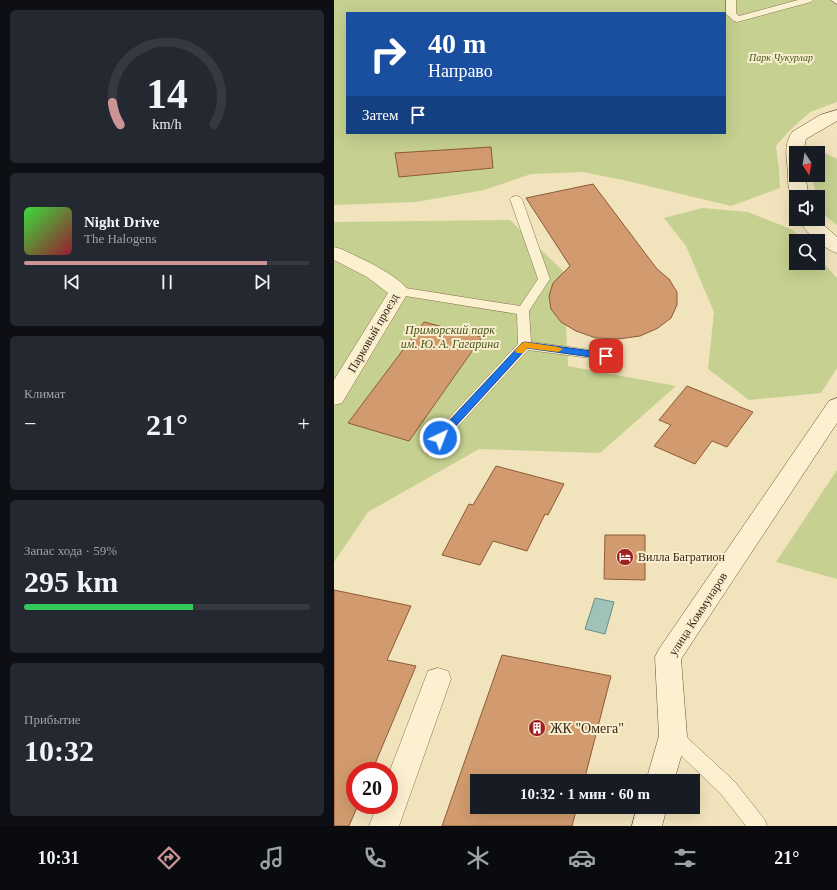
<!DOCTYPE html>
<html lang="ru">
<head>
<meta charset="utf-8">
<style>
  :root { --surface:#171b24; --page:#242831; --text:#f1f3f6; --muted:#9ea1a6; --line:#363941; --accent:#cb9596 }
  body { margin:0; font-family:"Times New Roman",serif; background:var(--page); color:var(--text); height:100vh; display:flex; flex-direction:column; font-size:15px; white-space:nowrap }
  * { box-sizing:border-box; margin:0 }
  p { font-size:13px; color:var(--muted) }
  .icon { flex:none; width:22px; height:22px; fill:none; stroke:currentColor; stroke-width:2; stroke-linecap:round; stroke-linejoin:round }
  .map { position:relative; flex:1; overflow:hidden }
  .panel { display:flex; flex-direction:column; gap:10px; padding:10px; background:#0d0f14; width:334px }
  .panel>* { flex:none }
  .banner { position:absolute; left:12px; top:12px; width:380px; height:122px; border-radius:0px; box-shadow:0 4px 16px #0002; background:#1a4fa0; color:#fff; overflow:hidden }
  .needle { width:26px; rotate:169deg }
  .fabs { position:absolute; left:455px; top:146px; display:grid; gap:8px }
  .fabs a { display:grid; place-items:center; width:36px; height:36px; border-radius:0px; background:var(--surface); box-shadow:0 4px 16px #0002; font-size:20px }
  .speed { position:absolute; left:12px; top:762px; display:flex; gap:8px; font-size:20px; font-weight:700; text-align:center }
  .speed>* { display:grid; place-content:center; width:52px; height:52px; border-radius:50%; background:var(--surface); box-shadow:0 4px 16px #0002; line-height:1 }
  .speed .limit { border:6px solid #d22; background:#fff; color:#111 }
  .pin { position:absolute; display:grid; place-items:center; width:34px; height:34px; color:#fff; margin:-17px; border-radius:8px; box-shadow:0 2px 6px #0006 }
  .me { position:absolute; width:44px; margin:-22px; rotate:43deg; stroke-linejoin:round; filter:drop-shadow(0 0 3px #0008) }
  .turn { display:flex; align-items:center; gap:14px; height:84px; padding:0 16px; font-size:18px }
  .turn .icon { width:52px; height:52px; stroke-width:2.5 }
  .turn b { display:block; font-size:28px; line-height:34px }
  .then { display:flex; align-items:center; height:38px; padding:0 16px; background:#0003; gap:8px; font-size:15px }
  .big { font-size:30px; font-weight:700; line-height:1.1 }
  .panel .card { flex:1; display:flex; flex-direction:column; justify-content:center; gap:6px; min-width:0; padding:0 14px; border-radius:6px; background:var(--page) }
  .panel .dial { align-items:center; gap:0 }
  .dial svg { height:104px; overflow:visible; fill:none; stroke:var(--line); stroke-width:7; stroke-linecap:round; text-anchor:middle }
  .dial text { fill:var(--text); stroke:none }
  .song { display:flex; align-items:center; gap:12px }
  .cover { width:48px; height:48px; border-radius:6px; background:linear-gradient(135deg,hsl(120 70% 55%),hsl(350 70% 35%)) }
  .played { height:4px; border-radius:2px; background:linear-gradient(90deg,var(--accent) 85%,var(--line) 85%) }
  .keys { display:flex; justify-content:space-around; direction:ltr }
  .heat { display:flex; justify-content:space-between; align-items:center; font-size:22px; direction:ltr }
  .charge { height:6px; border-radius:3px; background:linear-gradient(90deg,#34c759 59%,var(--line) 0) }
  .trip { position:absolute; left:136px; top:774px; width:230px; height:40px; border-radius:0px; background:var(--surface); box-shadow:0 4px 16px #0002; font-weight:700; line-height:40px; text-align:center }
  .tab-bar { display:flex; height:64px; justify-content:space-around; align-items:center; background:#090b0e; color:var(--muted) }
  .tab-bar .icon { width:28px; height:28px }
  .tab-bar .selected { color:var(--accent) }
  .tab-bar b { font-size:18px; color:var(--text) }
  main { display:flex; flex:1; min-height:0 }
  .map>svg:first-child { display:block }
  .green { fill:#c6d090; fill-rule:evenodd }
  .water { fill:#a0c2b9; stroke:#679087 }
  .building { fill:#d29b6f; stroke:#8b5b38 }
  .lines { fill:none; stroke-linecap:round; stroke-linejoin:round }
  .lane-casing { stroke:#8a7254; stroke-width:1 }
  .street-casing { stroke:#8a7254; stroke-width:1 }
  .secondary-casing { stroke:#6b5338; stroke-width:1 }
  .lane { fill:#fbf0d0; fill-rule:evenodd }
  .street { fill:#fbf0d0; fill-rule:evenodd }
  .secondary { fill:#fbf0d0; fill-rule:evenodd }
  .route { fill:#1a73e8; stroke:#114b97 }
  .slow { fill:#f59e0b }
  .labels { text-anchor:middle; stroke-width:4; stroke-linejoin:round; paint-order:stroke }
  .far-park-label { font-size:10px; font-style:italic; fill:#47561f; stroke:#f8edcc }
  .park-label { font-size:12px; font-style:italic; fill:#47561f; stroke:#f8edcc }
  .street-label { font-size:12px; fill:#38291a; stroke:#f8edcc }
  .poi-label { font-size:12px; fill:#38291a; stroke:#f8edcc; text-anchor:start }
  .near-poi-label { font-size:14px; fill:#38291a; stroke:#f8edcc; text-anchor:start }
</style>
</head>
<body>
<main>
<section class="panel">
<div class="card dial"><svg viewBox="0 0 100 80">
<path d="M14 69A42 42 0 1 1 86 69"/>
<path d="M14 69A42 42 0 0 1 8 52" stroke="#cb9596"/>
<text x="50" y="56" font-size="32" font-weight="700">14</text>
<text x="50" y="72" font-size="11">km/h</text>
</svg></div>
<div class="card">
<div class="song"><i class="cover"></i><div><b>Night Drive</b><p>The Halogens</p></div></div>
<div class="played"></div>
<div class="keys"><svg class="icon" aria-label="previous" viewBox="0 0 24 24"><path d="M18 5L8 12l10 7zM5 5v14"/></svg><svg class="icon" aria-label="pause" viewBox="0 0 24 24"><path d="M8 5v14M16 5v14"/></svg><svg class="icon" aria-label="next" viewBox="0 0 24 24"><path d="M6 5l10 7-10 7zM19 5v14"/></svg></div>
</div>
<div class="card"><p>Климат</p>
<div class="heat"><a>−</a><b class="big">21°</b><a>+</a></div>
</div>
<div class="card"><p>Запас хода · 59%</p><b class="big">295 km</b><div class="charge"></div></div>
<div class="card"><p>Прибытие</p><b class="big">10:32</b></div>
</section>
<div class="map">
<svg width="503" height="826" viewBox="0 0 503 826">
  <rect width="100%" height="100%" fill="#f1e3bc"/>
  <!-- green -->
  <path class="green" d="M 0,0 L 503,0 L 503,102 L 476,112 L 456,130 L 442,146 L 445,170 L 446,188 L 397,206 L 289,180 L 249,172 L 197,174 L 150,190 L 82,202 L 0,205 ZM 13,13 L 391,13 L 391,133 L 13,133 Z
    M 489,152 L 503,159 L 503,225 L 489,214 L 478,180 L 480,175 L 484,175 L 484,165 Z
    M 368,208 L 414,212 L 459,230 L 469,241 L 462,241 L 462,263 L 484,263 L 484,257 L 503,278 L 503,368 L 487,393 L 415,400 L 374,369 L 380,312 L 352,246 L 330,218 Z
    M 176,220 L 229,271 L 234,366 L 342,386 L 266,453 L 145,449 L 34,512 L 0,562 L 0,222 Z
    M 503,470 L 503,579 L 442,562 Z"/>
  <!-- water -->
  <path class="water" d="M 261,598 L 280,602 L 271,634 L 251,629 Z"/>
  <!-- building -->
  <path class="building" d="M 157,147 L 159,168 L 65,177 L 61,153 Z
    M 259,184 L 323,269 L 335,279 L 343,292 L 343,305 L 337,318 L 324,328 L 306,336 L 284,339 L 262,338 L 242,331 L 227,322 L 217,309 L 215,296 L 219,283 L 236,266 L 192,198 Z
    M 90,322 L 148,337 L 75,441 L 14,423 Z
    M 353,386 L 419,412 L 393,447 L 378,441 L 361,464 L 320,446 L 337,425 L 325,420 Z
    M 162,466 L 230,484 L 214,515 L 211,514 L 193,551 L 159,541 L 146,565 L 108,555 L 135,504 L 139,505 Z
    M 271,535 L 311,535 L 311,580 L 270,579 Z
    M 0,590 L 77,606 L 53,660 L 82,666 L 38,771 L 21,771 L 21,805 L 24,805 L 15,826 L 0,826 Z
    M 168,655 L 277,676 L 250,781 L 143,781 L 143,807 L 243,807 L 238,826 L 108,826 Z"/>
  <g class="lines">
    <defs>
      <path id="lane" d="M 392,0 L 402,0 L 402,13 L 405,16 L 464,0 L 479,0 L 477,2 L 403,22 L 400,21 L 392,14 Z
        M 497,0 L 503,0 L 503,4 Z
        M 182,196 L 186,197 L 188,199 L 216,279 L 195,311 L 197,342 L 272,352 L 277,353 L 279,356 L 277,359 L 272,360 L 194,350 L 100,453 L 95,454 L 90,453 L 88,449 L 90,445 L 184,344 L 183,314 L 65,295 L 61,294 L 59,291 L 61,288 L 65,287 L 186,306 L 204,279 L 176,199 L 178,197 Z
        M 339,728 L 345,730 L 401,782 L 431,820 L 433,826 L 412,826 L 387,794 L 333,742 L 330,736 L 333,730 Z"/>
      <path id="street" d="M 0,247 L 7,249 C 26,258 63,274 75,291 L 8,403 L 0,405 L 0,380 L 54,293 L 33,277 L 0,260 Z
        M 104,668 L 114,671 L 117,679 L 65,826 L 35,826 L 43,805 L 55,805 L 55,773 L 91,679 L 94,671 Z"/>
      <path id="secondary" d="M 503,110 L 503,121 L 472,139 L 469,153 L 462,153 L 462,175 L 471,175 L 475,197 L 462,197 L 462,201 L 460,201 C 454,192 454,182 454,173 C 453,159 449,146 458,132 L 486,115 Z
        M 465,219 L 483,219 L 503,237 L 503,253 C 491,250 469,231 465,219 Z
        M 503,398 L 503,423 L 347,659 L 353,736 L 340,781 L 312,781 L 325,736 L 321,657 L 325,649 L 495,401 Z
        M 303,807 L 333,807 L 328,826 L 298,826 Z"/>
    </defs>
    <!-- lane casing -->
    <use href="#lane" class="lane-casing"/>
    <!-- street casing -->
    <use href="#street" class="street-casing"/>
    <!-- secondary casing -->
    <use href="#secondary" class="secondary-casing"/>
    <!-- lane -->
    <use href="#lane" class="lane"/>
    <!-- street -->
    <use href="#street" class="street"/>
    <!-- secondary -->
    <use href="#secondary" class="secondary"/>
  </g>
  <!-- route -->
  <path class="route" d="M 191,342 L 272,353 L 277,356 L 272,359 L 193,348 L 109,440 L 102,440 L 101,438 L 102,435 L 188,343 Z"/>
  <!-- slow -->
  <path class="slow" d="M 191,342 L 224,347 L 229,349 L 224,352 L 193,348 L 189,353 L 183,353 L 181,351 C 184,347 187,343 191,342 Z"/>
  <!-- icons -->
  <defs>
    <symbol id="hotel-disc" viewBox="-11 -11 22 22"><circle r="9.5" fill="#9d2220" stroke="#f8edcc"/><path d="M-6-4.5h1.5V1H6V5H4.5V3h-9V5H-6ZM-4 0a1.8 1.8 0 1 1 3.6 0ZM.5 0V-2.5h3Q6-2.5 6 0Z" fill="#fff"/></symbol>
    <symbol id="building-disc" viewBox="-11 -11 22 22"><circle r="9.5" fill="#9d2220" stroke="#f8edcc"/><path d="M-4-6H4V6H1V3H-1V6H-4ZM-2.5-4.3h1.7v1.8h-1.7ZM.8-4.3h1.7v1.8H.8ZM-2.5-1h1.7V.8h-1.7ZM.8-1h1.7V.8H.8Z" fill="#fff"/></symbol>
  </defs>
  <g fill-rule="evenodd">
    <use href="#hotel-disc" x="281" y="547" width="20" height="20"/>
    <use href="#building-disc" x="193" y="718" width="20" height="20"/>
  </g>
  <g class="labels">
    <!-- far-park labels -->
    <g class="far-park-label">
      <text x="447" y="61">Парк Чукурлар</text>
    </g>
    <!-- park labels -->
    <g class="park-label">
      <text x="116" y="334">Приморский парк<tspan x="116" dy="14">им. Ю. А. Гагарина</tspan></text>
    </g>
    <!-- street labels -->
    <g class="street-label">
      <text transform="translate(39 333) rotate(-60)" y="4">Парковый проезд</text>
      <text transform="translate(364 614) rotate(-57)" y="4">улица Коммунаров</text>
    </g>
    <!-- poi labels -->
    <g class="poi-label">
      <text x="304" y="561">Вилла Багратион</text>
    </g>
    <!-- near-poi labels -->
    <g class="near-poi-label">
      <text x="216" y="733">ЖК "Омега"</text>
    </g>
  </g>
</svg>
<div class="fabs">
<a><svg class="needle" viewBox="-14 -14 28 28"><path d="M0-13l5 13h-10z" fill="#e53935"/><path d="M0 13l5-13h-10z" fill="#9ea1a6"/></svg></a>
<a><svg class="icon" aria-label="sound" viewBox="0 0 24 24"><path d="M4 9h4l5-4v14l-5-4H4zM17 9q2 3 0 6"/></svg></a>
<a><svg class="icon" aria-label="search" viewBox="0 0 24 24"><circle cx="10" cy="10" r="6"/><path d="M15 15l6 6"/></svg></a>
</div>
<div class="speed"><div class="limit">20</div></div>
<div class="pin" style="left:272px;top:356px;background:#d93025"><svg class="icon" aria-label="arrive" viewBox="0 0 24 24"><path d="M6 21V4h12l-3 4 3 4H6"/></svg></div>
<svg class="me" style="left:106px;top:438px" viewBox="-20 -20 40 40"><circle r="17" fill="#1a73e8" stroke="#fff" stroke-width="3"/><path d="M0-11L8 9 0 5-8 9z" fill="#fff"/></svg>
<div class="trip">10:32 · 1 мин · 60 m</div>
<div class="banner">
<div class="turn"><svg class="icon" aria-label="right" viewBox="0 0 24 24"><path d="M7 20v-9h11M14 6l5 5-5 5"/></svg><div><b>40 m</b>Направо</div></div>
<div class="then">Затем<svg class="icon" aria-label="arrive" viewBox="0 0 24 24"><path d="M6 21V4h12l-3 4 3 4H6"/></svg></div>
</div>
</div>
</main>
<nav class="tab-bar">
<b>10:31</b>
<svg class="icon selected" aria-label="directions" viewBox="0 0 24 24"><path d="M12 3l9 9-9 9-9-9zM9 14v-3h6M13 9l2 2-2 2"/></svg>
<svg class="icon" aria-label="music" viewBox="0 0 24 24"><path d="M9 18V5l10-2v13"/><circle cx="6" cy="18" r="3"/><circle cx="16" cy="16" r="3"/></svg>
<svg class="icon" aria-label="phone" viewBox="0 0 24 24"><path d="M5 4h4l2 5-3 2q2 4 5 5l2-3 5 2v4C11 20 4 13 5 4z"/></svg>
<svg class="icon" aria-label="climate" viewBox="0 0 24 24"><path d="M12 3v18M4 7l16 10M4 17L20 7"/></svg>
<svg class="icon" aria-label="car" viewBox="0 0 24 24"><path d="M5 17H2v-5l4-1 3-4h7l3 4 3 1v5h-3M9 17h6M6 11h13"/><circle cx="7" cy="17" r="2"/><circle cx="17" cy="17" r="2"/></svg>
<svg class="icon" aria-label="filters" viewBox="0 0 24 24"><path d="M4 7h16M4 17h16"/><circle cx="9" cy="7" r="2"/><circle cx="15" cy="17" r="2"/></svg>
<b>21°</b>
</nav>
</body>
</html>
